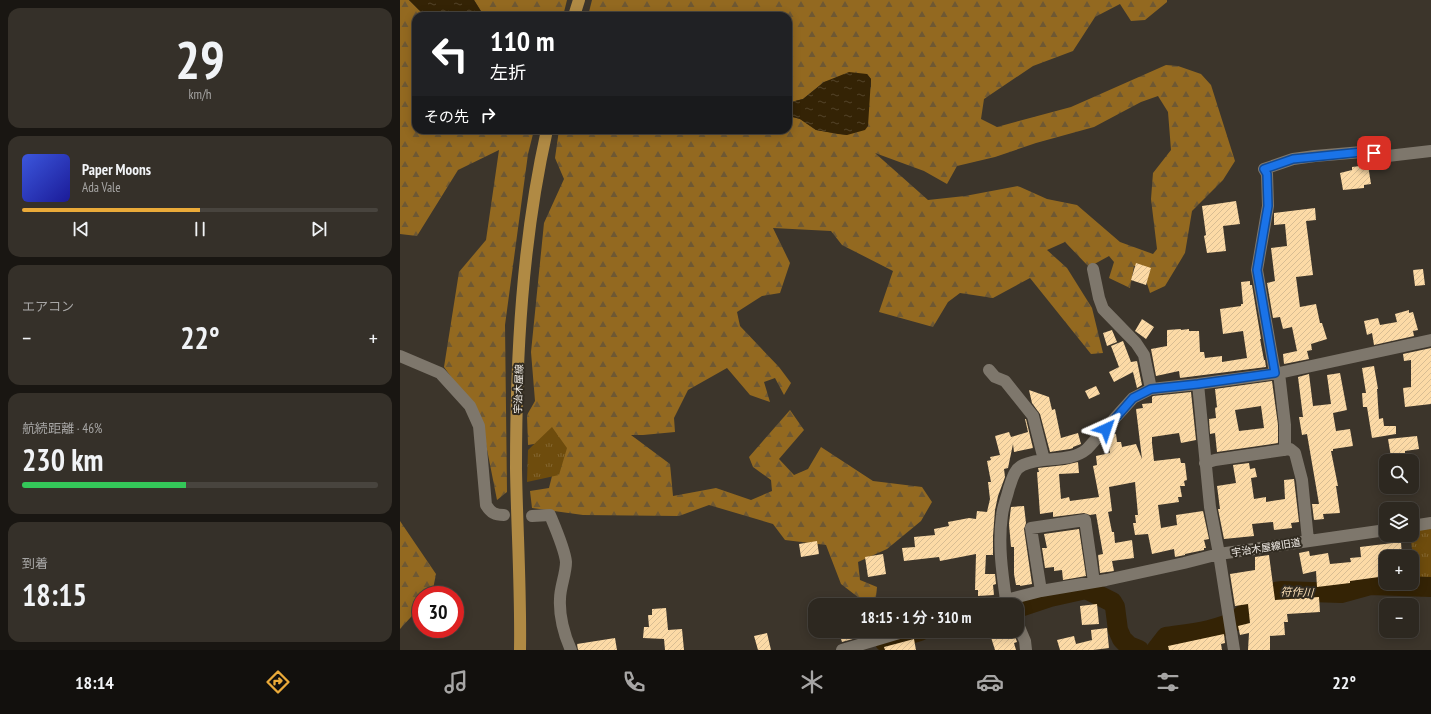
<!DOCTYPE html>
<html lang="ja">
<head>
<meta charset="utf-8">
<style>
  :root { --surface:#2d2820; --page:#353029; --text:#f1f3f6; --muted:#a7a6a5; --line:#48443e; --accent:#eaaa39 }
  body { margin:0; font-family:"PT Sans Narrow","Noto Sans JP",sans-serif; background:var(--page); color:var(--text); height:100vh; display:flex; flex-direction:column; font-size:15px; white-space:nowrap }
  * { box-sizing:border-box; margin:0 }
  p { font-size:13px; color:var(--muted) }
  .icon { flex:none; width:22px; height:22px; fill:none; stroke:currentColor; stroke-width:2; stroke-linecap:round; stroke-linejoin:round }
  .map { position:relative; flex:1; overflow:hidden }
  .sheet { display:flex; flex-direction:column; gap:8px; padding:8px; background:#191612; width:400px }
  .sheet>* { flex:none }
  .top-card { position:absolute; left:12px; top:12px; width:380px; height:122px; border-radius:12px; box-shadow:0 2px 10px #0003,0 0 0 1px var(--line); background:#202124; color:#fff; overflow:hidden }
  .controls { position:absolute; left:979px; top:454px; display:grid; gap:8px }
  .controls a { display:grid; place-items:center; width:40px; height:40px; border-radius:8px; background:var(--surface); box-shadow:0 2px 10px #0003,0 0 0 1px var(--line); font-size:20px }
  .speed { position:absolute; left:12px; top:586px; display:flex; gap:8px; font-size:20px; font-weight:700; text-align:center }
  .speed>* { display:grid; place-content:center; width:52px; height:52px; border-radius:50%; background:var(--surface); box-shadow:0 2px 10px #0003,0 0 0 1px var(--line); line-height:1 }
  .speed .limit { border:6px solid #d22; background:#fff; color:#111 }
  .pin { position:absolute; display:grid; place-items:center; width:34px; height:34px; color:#fff; margin:-17px; border-radius:8px; box-shadow:0 2px 6px #0006 }
  .me { position:absolute; width:44px; margin:-22px; rotate:42deg; stroke-linejoin:round; filter:drop-shadow(0 0 3px #0008) }
  .turn { display:flex; align-items:center; gap:14px; height:84px; padding:0 12px; font-size:18px }
  .turn .icon { width:52px; height:52px; stroke-width:2.5 }
  .turn b { display:block; font-size:28px; line-height:34px }
  .then { display:flex; align-items:center; height:38px; padding:0 12px; background:#0003; gap:8px; font-size:15px }
  .big { font-size:30px; font-weight:600; line-height:1.1 }
  .sheet .card { flex:1; display:flex; flex-direction:column; justify-content:center; gap:6px; min-width:0; padding:0 14px; border-radius:12px; background:var(--page) }
  .sheet .dial { align-items:center; gap:0 }
  .dial b { font-size:52px; line-height:1 }
  .song { display:flex; align-items:center; gap:12px }
  .cover { width:48px; height:48px; border-radius:6px; background:linear-gradient(135deg,hsl(230 70% 55%),hsl(240 70% 35%)) }
  .played { height:4px; border-radius:2px; background:linear-gradient(90deg,var(--accent) 50%,var(--line) 50%) }
  .keys { display:flex; justify-content:space-around; direction:ltr }
  .heat { display:flex; justify-content:space-between; align-items:center; font-size:22px; direction:ltr }
  .charge { height:6px; border-radius:3px; background:linear-gradient(90deg,#34c759 46%,var(--line) 0) }
  .trip { position:absolute; left:408px; top:598px; width:216px; height:40px; border-radius:12px; background:var(--surface); box-shadow:0 2px 10px #0003,0 0 0 1px var(--line); font-weight:600; line-height:40px; text-align:center }
  .dock { display:flex; height:64px; justify-content:space-around; align-items:center; background:#12100d; color:var(--muted) }
  .dock .icon { width:28px; height:28px }
  .dock .active { color:var(--accent) }
  .dock b { font-size:18px; color:var(--text) }
  main { display:flex; flex:1; min-height:0 }
  .map>svg:first-child { display:block }
  .forest { fill:url(#forest-firs); fill-rule:evenodd }
  .park { fill:url(#park-tufts) }
  .water { fill:url(#water-ripples) }
  .lines { fill:none; stroke-linecap:round; stroke-linejoin:round }
  .river { stroke:#342305; stroke-width:20 }
  .building { fill:url(#building-hatch); fill-rule:evenodd }
  .street { stroke:#7e776c; stroke-width:12 }
  .primary { stroke:#b08a44; stroke-width:12 }
  .route-casing { stroke:#114b97; stroke-width:10 }
  .route { stroke:#1a73e8; stroke-width:7 }
  .labels { text-anchor:middle; stroke-width:4; stroke-linejoin:round; paint-order:stroke }
  .street-label { font-size:10px; fill:#f3eee8; stroke:#312b21 }
  .water-label { font-size:11px; font-style:italic; fill:#fbdfb5; stroke:#312b21 }
</style>
</head>
<body>
<main>
<section class="sheet">
<div class="card dial"><b>29</b><p>km/h</p></div>
<div class="card">
<div class="song"><i class="cover"></i><div><b>Paper Moons</b><p>Ada Vale</p></div></div>
<div class="played"></div>
<div class="keys"><svg class="icon" aria-label="previous" viewBox="0 0 24 24"><path d="M18 5L8 12l10 7zM5 5v14"/></svg><svg class="icon" aria-label="pause" viewBox="0 0 24 24"><path d="M8 5v14M16 5v14"/></svg><svg class="icon" aria-label="next" viewBox="0 0 24 24"><path d="M6 5l10 7-10 7zM19 5v14"/></svg></div>
</div>
<div class="card"><p>エアコン</p>
<div class="heat"><a>−</a><b class="big">22°</b><a>+</a></div>
</div>
<div class="card"><p>航続距離 · 46%</p><b class="big">230 km</b><div class="charge"></div></div>
<div class="card"><p>到着</p><b class="big">18:15</b></div>
</section>
<div class="map">
<svg width="1031" height="650" viewBox="0 0 1031 650">
  <defs>
    <pattern id="forest-firs" width="22" height="20" patternUnits="userSpaceOnUse"><rect width="22" height="20" fill="#936920"/><path d="M5 1l3.5 6h-7zM16 11l3.5 6h-7z" fill="#6e5833"/></pattern>
    <pattern id="park-tufts" width="24" height="20" patternUnits="userSpaceOnUse"><rect width="24" height="20" fill="#6e4c0d"/><path d="M3 7l-1-3M5 7V3M7 7l1-3M15 17l-1-3M17 17v-4M19 17l1-3" fill="none" stroke="#836630"/></pattern>
    <pattern id="water-ripples" width="26" height="14" patternUnits="userSpaceOnUse"><rect width="26" height="14" fill="#342305"/><path d="M2 4q2-2 4 0t4 0M15 11q2-2 4 0t4 0" fill="none" stroke="#524329"/></pattern>
    <pattern id="building-hatch" width="6" height="6" patternUnits="userSpaceOnUse"><rect width="6" height="6" fill="#fcdaa6"/><path d="M-1 1l2-2M0 6l6-6M5 7l2-2" fill="none" stroke="#d8bd93"/></pattern>
  </defs>
  <rect width="100%" height="100%" fill="#3c352b"/>
  <!-- forest -->
  <path class="forest" d="M 0,0 L 9,0 L 25,16 L 16,16 L 16,130 L 134,130 L 128,154 L 105,325 L 107,492 L 97,500 L 81,419 L 44,367 L 59,272 L 86,240 L 99,150 L 58,170 L 17,236 L 0,234 Z
    M 74,0 L 167,0 L 163,16 L 84,16 Z
    M 192,0 L 767,0 L 767,2 L 745,20 L 731,21 L 720,4 L 695,17 L 673,51 L 633,66 L 584,99 L 581,119 L 597,127 L 671,107 L 766,65 L 778,66 L 801,74 L 811,85 L 835,161 L 823,180 L 792,211 L 785,253 L 765,286 L 750,293 L 742,268 L 734,266 L 730,288 L 709,278 L 714,262 L 709,256 L 689,267 L 665,242 L 647,250 L 667,268 L 692,308 L 703,353 L 691,354 L 630,278 L 593,298 L 560,293 L 548,302 L 533,327 L 479,312 L 493,271 L 442,245 L 431,231 L 373,228 L 390,263 L 380,293 L 362,296 L 337,312 L 340,326 L 379,367 L 391,383 L 384,395 L 375,378 L 364,382 L 370,402 L 350,395 L 327,368 L 288,390 L 274,418 L 275,432 L 243,435 L 231,435 L 270,464 L 273,496 L 316,488 L 351,500 L 372,491 L 371,480 L 353,467 L 349,457 L 390,410 L 404,430 L 379,459 L 394,475 L 408,469 L 421,447 L 473,481 L 522,487 L 532,502 L 521,521 L 487,549 L 458,562 L 460,580 L 477,587 L 476,597 L 463,601 L 441,584 L 426,545 L 385,540 L 373,524 L 309,505 L 279,516 L 183,515 L 132,508 L 130,491 L 149,488 L 155,464 L 152,441 L 128,445 L 127,415 L 135,401 L 131,352 L 144,223 L 164,179 L 155,158 L 159,130 L 388,130 L 388,111 L 389,116 L 400,119 L 416,130 L 447,135 L 471,87 L 471,79 L 467,74 L 424,82 L 403,99 L 391,102 L 388,111 L 388,16 L 188,16 ZM 758,96 L 768,112 L 771,150 L 753,173 L 751,199 L 757,249 L 753,254 L 720,242 L 677,205 L 647,199 L 618,186 L 565,196 L 528,200 L 475,153 L 524,171 L 547,184 L 557,166 L 595,157 L 636,143 L 694,127 L 741,102 Z
    M 0,521 L 36,574 L 32,594 L 21,595 L 21,606 L 0,629 Z"/>
  <!-- park -->
  <path class="park" d="M 152,427 L 167,448 L 159,475 L 127,482 L 128,450 Z
    M 1031,527 L 1031,586 L 1017,584 L 1010,535 L 1012,535 L 1012,530 Z"/>
  <!-- water -->
  <path class="water" d="M 9,0 L 74,0 L 84,16 L 25,16 Z
    M 449,72 L 467,74 L 471,79 L 468,126 L 465,130 L 447,135 L 438,134 L 416,130 L 400,119 L 389,116 L 388,111 L 391,102 L 403,99 L 424,82 Z"/>
  <g class="lines">
    <!-- river -->
    <path class="river" d="M 617,608 L 650,597 L 686,589 L 712,602 L 715,607 L 718,630 L 722,639 L 729,646 L 739,650
      M 485,642 L 520,631
      M 756,650 L 766,637 C 785,634 819,631 836,620 C 853,609 860,593 882,591 L 941,593 L 970,585 L 1031,587"/>
  </g>
  <!-- building -->
  <path class="building" d="M 968,165 L 971,184 L 964,185 L 964,188 L 943,190 L 940,173 L 952,170 L 952,167 Z
    M 836,201 L 840,224 L 823,226 L 826,251 L 807,253 L 804,236 L 806,235 L 802,206 Z
    M 915,208 L 916,220 L 906,221 L 913,275 L 896,277 L 900,307 L 916,304 L 920,323 L 922,323 L 927,339 L 911,344 L 912,350 L 907,351 L 909,359 L 884,364 L 883,354 L 897,351 L 892,327 L 883,329 L 880,317 L 873,318 L 867,283 L 875,281 L 871,248 L 887,246 L 885,224 L 874,225 L 874,213 Z
    M 736,263 L 751,268 L 746,285 L 731,280 Z
    M 1023,269 L 1025,285 L 1015,286 L 1013,270 Z
    M 850,281 L 850,285 L 852,285 L 861,339 L 860,339 L 864,360 L 865,360 L 866,367 L 780,378 L 779,371 L 756,376 L 751,349 L 767,346 L 767,330 L 781,329 L 781,330 L 789,329 L 789,331 L 799,331 L 800,352 L 804,352 L 805,358 L 822,356 L 822,362 L 847,358 L 843,331 L 823,334 L 820,309 L 841,306 L 841,304 L 843,304 L 841,282 Z
    M 1009,310 L 1009,313 L 1013,312 L 1018,330 L 1013,331 L 1014,336 L 974,345 L 972,333 L 967,335 L 964,321 L 978,318 L 980,325 L 997,322 L 995,314 Z
    M 742,319 L 754,327 L 746,339 L 735,331 Z
    M 712,330 L 717,342 L 707,346 L 703,333 Z
    M 723,341 L 731,362 L 737,361 L 742,385 L 737,388 L 733,372 L 714,382 L 709,372 L 719,367 L 711,346 Z
    M 1031,348 L 1031,404 L 1005,407 L 1003,388 L 1011,387 L 1011,360 L 1004,361 L 1003,354 Z
    M 974,366 L 978,389 L 977,389 L 979,419 L 983,418 L 984,426 L 996,426 L 996,434 L 972,438 L 967,407 L 963,407 L 962,393 L 966,393 L 962,368 Z
    M 940,373 L 947,410 L 933,413 L 936,431 L 950,429 L 953,446 L 933,449 L 933,451 L 931,451 L 938,486 L 936,486 L 940,513 L 923,514 L 924,519 L 914,520 L 912,504 L 919,504 L 907,434 L 902,435 L 899,417 L 903,417 L 898,377 L 909,374 L 913,406 L 931,404 L 927,375 Z
    M 872,381 L 878,425 L 878,443 L 817,452 L 815,433 L 810,434 L 809,419 L 816,418 L 815,408 L 817,407 L 815,389 ZM 861,406 L 864,428 L 839,431 L 835,410 Z
    M 696,386 L 700,394 L 689,399 L 685,391 Z
    M 629,390 L 649,397 L 652,410 L 655,409 L 661,438 L 678,433 L 681,444 L 673,447 L 673,448 L 670,449 L 650,452 L 640,414 L 632,403 Z
    M 791,392 L 796,440 L 781,443 L 779,433 L 752,437 L 752,443 L 754,461 L 780,458 L 781,463 L 785,463 L 787,480 L 784,481 L 785,486 L 780,486 L 782,497 L 778,497 L 779,502 L 758,505 L 761,528 L 777,525 L 776,515 L 803,511 L 809,539 L 804,540 L 806,548 L 804,548 L 804,550 L 785,554 L 785,555 L 775,557 L 774,549 L 752,554 L 748,534 L 735,535 L 733,523 L 736,523 L 735,515 L 738,515 L 735,482 L 709,487 L 712,511 L 708,512 L 712,532 L 714,532 L 715,543 L 732,540 L 734,558 L 712,561 L 714,571 L 700,573 L 698,555 L 703,554 L 696,514 L 690,515 L 684,513 L 653,517 L 653,512 L 640,514 L 637,472 L 639,472 L 638,468 L 665,465 L 678,462 L 679,473 L 659,474 L 661,499 L 669,497 L 670,501 L 699,497 L 693,466 L 697,465 L 696,456 L 710,453 L 708,437 L 710,435 L 716,434 L 717,442 L 721,442 L 722,447 L 736,444 L 742,459 L 736,409 L 743,408 L 742,404 L 752,403 L 752,397 L 753,396 Z
    M 625,419 L 626,419 L 633,448 L 614,452 L 613,444 L 608,468 L 604,469 L 605,477 L 598,496 L 595,510 L 593,536 L 593,555 L 586,555 L 585,574 L 595,574 L 596,584 L 593,585 L 594,595 L 578,596 L 578,590 L 575,590 L 576,554 L 540,561 L 539,557 L 504,561 L 502,548 L 515,547 L 514,537 L 535,535 L 534,529 L 549,526 L 548,522 L 569,518 L 576,519 L 577,511 L 587,512 L 590,499 L 588,482 L 591,482 L 587,461 L 591,460 L 590,457 L 600,455 L 595,436 L 609,432 L 611,437 L 628,432 Z
    M 1017,436 L 1019,449 L 1005,451 L 1005,455 L 991,457 L 988,439 Z
    M 849,463 L 850,469 L 855,468 L 857,477 L 851,478 L 854,499 L 866,497 L 866,502 L 885,499 L 884,480 L 894,479 L 899,522 L 891,523 L 892,528 L 874,530 L 873,522 L 852,524 L 854,536 L 824,539 L 818,509 L 820,509 L 817,486 L 836,483 L 833,465 Z
    M 624,506 L 626,523 L 624,529 L 632,584 L 620,586 L 620,585 L 616,585 L 614,574 L 614,547 L 611,547 L 609,524 L 611,507 Z
    M 679,529 L 686,576 L 663,580 L 662,570 L 654,571 L 654,567 L 645,568 L 642,548 L 647,548 L 644,534 Z
    M 417,541 L 419,554 L 401,557 L 399,544 Z
    M 1001,542 L 1002,557 L 986,557 L 986,576 L 950,581 L 950,583 L 917,587 L 916,571 L 903,574 L 899,553 L 909,551 L 910,556 L 928,553 L 930,564 L 951,562 L 950,558 L 961,557 L 960,547 Z
    M 483,554 L 486,574 L 468,577 L 465,557 Z
    M 869,555 L 875,600 L 919,597 L 920,612 L 887,614 L 888,622 L 884,622 L 885,635 L 870,636 L 870,650 L 848,650 L 849,633 L 840,635 L 838,626 L 850,623 L 848,604 L 835,606 L 830,574 L 855,570 L 855,557 Z
    M 697,604 L 699,624 L 682,625 L 680,606 Z
    M 266,608 L 268,630 L 282,629 L 284,650 L 265,650 L 264,639 L 243,638 L 244,627 L 249,627 L 248,615 L 252,615 L 252,609 Z
    M 707,628 L 709,648 L 693,650 L 660,650 L 657,640 L 674,636 L 676,644 L 692,640 L 691,630 Z
    M 445,631 L 459,631 L 460,637 L 442,642 L 439,633 Z
    M 589,631 L 607,631 L 608,635 L 614,633 L 617,642 L 614,643 L 616,650 L 595,650 Z
    M 367,633 L 371,650 L 358,650 L 354,636 Z
    M 824,634 L 825,643 L 821,644 L 822,650 L 769,650 L 768,646 Z
    M 215,638 L 217,650 L 178,650 L 177,644 Z
    M 514,639 L 516,650 L 485,650 L 484,647 Z"/>
  <g class="lines">
    <!-- street -->
    <path class="street" d="M 693,269 L 699,298 L 703,309 L 736,343 L 744,355 L 751,389
      M 0,356 L 40,373 L 70,406 L 79,426 L 86,505 C 91,513 95,515 104,515
      M 589,370 L 595,377 L 605,381 L 633,416 L 644,460
      M 875,373 L 857,270 L 868,206 L 867,174 L 864,169 L 893,159 L 915,156 L 962,152 L 974,153 L 979,157 L 1031,151
      M 879,373 L 885,425 L 885,450
      M 798,384 L 810,507 L 819,554 L 834,650
      M 805,463 L 815,460 L 890,449 L 895,453 L 902,480 L 908,540
      M 132,516 L 150,515 C 155,527 165,550 166,562 C 166,574 160,587 160,599 C 159,615 164,635 171,650
      M 1012,526 L 1031,523
      M 641,591 L 631,528 L 685,520 L 694,582
      M 597,605 L 606,600 L 641,591 L 706,580 L 784,563 L 819,554 L 986,530
      M 609,605 L 606,600 C 602,572 598,544 602,515 C 603,506 607,497 609,488 C 612,480 614,469 623,465 C 644,455 669,464 687,449 L 733,398 L 751,389 L 798,384 L 879,373 L 1031,340
      M 617,622 L 625,641 L 626,650
      M 442,650 L 506,631"/>
    <!-- primary -->
    <path class="primary" d="M 174,16 L 179,0
      M 120,650 C 121,590 117,529 116,469 C 116,356 122,241 147,130"/>
  </g>
  <g class="lines">
    <defs>
      <path id="route" d="M 706,429 L 733,398 L 751,389 L 798,384 L 875,373 L 857,270 L 868,206 L 867,174 L 864,169 L 893,159 L 962,152 L 974,153"/>
    </defs>
    <!-- route casing -->
    <use href="#route" class="route-casing"/>
    <!-- route -->
    <use href="#route" class="route"/>
  </g>
  <g class="labels">
    <!-- street labels -->
    <g class="street-label">
      <text transform="translate(118 389) rotate(-88)" y="4">宇治木屋線</text>
      <text transform="translate(866 547) rotate(-9)" y="4">宇治木屋線旧道</text>
    </g>
    <!-- water labels -->
    <g class="water-label">
      <text transform="translate(897 592) rotate(2)" y="4">符作川</text>
    </g>
  </g>
</svg>
<div class="controls">
<a><svg class="icon" aria-label="search" viewBox="0 0 24 24"><circle cx="10" cy="10" r="6"/><path d="M15 15l6 6"/></svg></a>
<a><svg class="icon" aria-label="layers" viewBox="0 0 24 24"><path d="M12 4l9 5-9 5-9-5zM3 14l9 5 9-5"/></svg></a>
<a>+</a>
<a>−</a>
</div>
<div class="speed"><div class="limit">30</div></div>
<div class="pin" style="left:974px;top:153px;background:#d93025"><svg class="icon" aria-label="arrive" viewBox="0 0 24 24"><path d="M6 21V4h12l-3 4 3 4H6"/></svg></div>
<svg class="me" style="left:706px;top:429px" viewBox="-20 -20 40 40"><path d="M0-17L14 15 0 8-14 15z" fill="#1a73e8" stroke="#fff" stroke-width="4"/></svg>
<div class="trip">18:15 · 1 分 · 310 m</div>
<div class="top-card">
<div class="turn"><svg class="icon" aria-label="left" viewBox="0 0 24 24"><path d="M17 20v-9H6M10 6l-5 5 5 5"/></svg><div><b>110 m</b>左折</div></div>
<div class="then">その先<svg class="icon" aria-label="right" viewBox="0 0 24 24"><path d="M7 20v-9h11M14 6l5 5-5 5"/></svg></div>
</div>
</div>
</main>
<nav class="dock">
<b>18:14</b>
<svg class="icon active" aria-label="directions" viewBox="0 0 24 24"><path d="M12 3l9 9-9 9-9-9zM9 14v-3h6M13 9l2 2-2 2"/></svg>
<svg class="icon" aria-label="music" viewBox="0 0 24 24"><path d="M9 18V5l10-2v13"/><circle cx="6" cy="18" r="3"/><circle cx="16" cy="16" r="3"/></svg>
<svg class="icon" aria-label="phone" viewBox="0 0 24 24"><path d="M5 4h4l2 5-3 2q2 4 5 5l2-3 5 2v4C11 20 4 13 5 4z"/></svg>
<svg class="icon" aria-label="climate" viewBox="0 0 24 24"><path d="M12 3v18M4 7l16 10M4 17L20 7"/></svg>
<svg class="icon" aria-label="car" viewBox="0 0 24 24"><path d="M5 17H2v-5l4-1 3-4h7l3 4 3 1v5h-3M9 17h6M6 11h13"/><circle cx="7" cy="17" r="2"/><circle cx="17" cy="17" r="2"/></svg>
<svg class="icon" aria-label="filters" viewBox="0 0 24 24"><path d="M4 7h16M4 17h16"/><circle cx="9" cy="7" r="2"/><circle cx="15" cy="17" r="2"/></svg>
<b>22°</b>
</nav>
</body>
</html>
